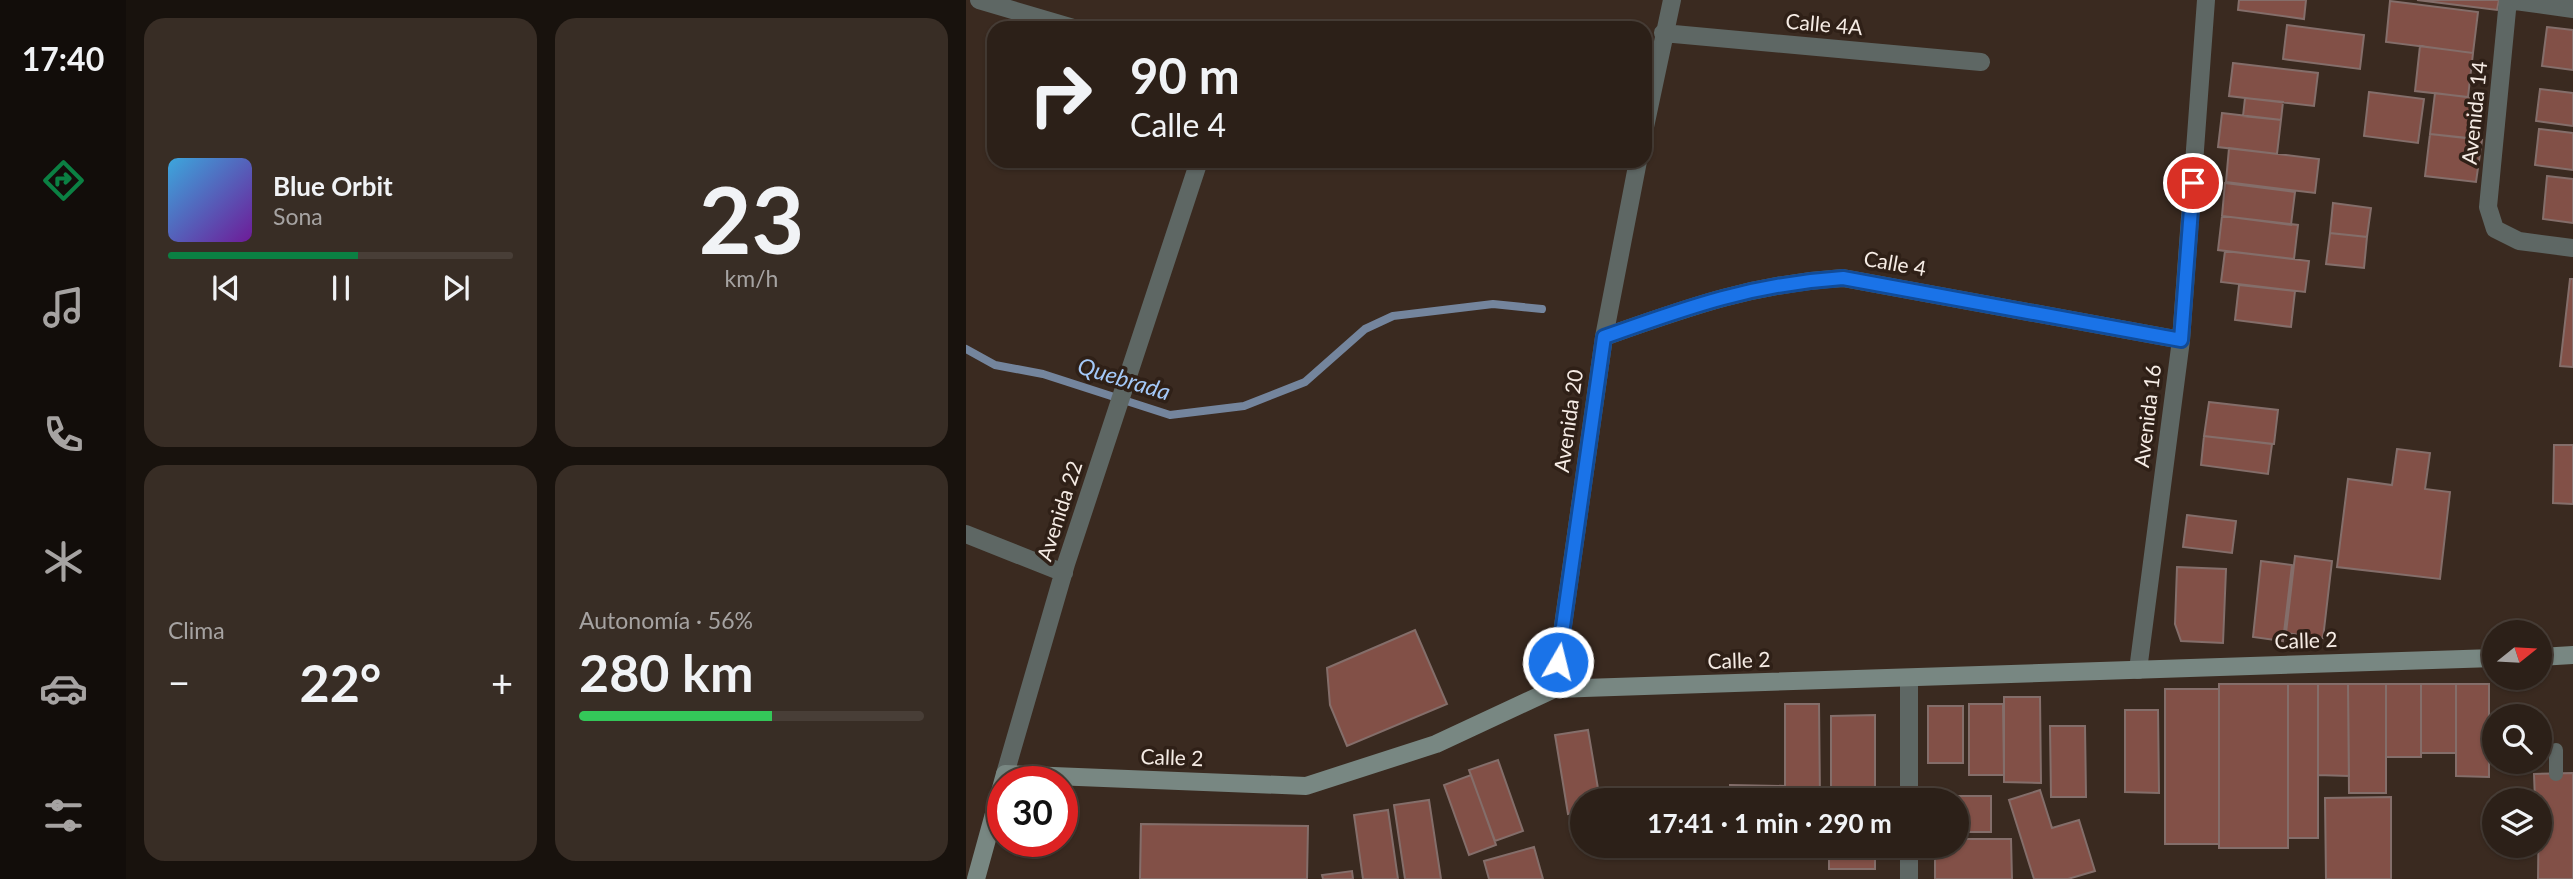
<!DOCTYPE html>
<html lang="es">
<head>
<meta charset="utf-8">
<style>
  :root { --surface:#2c2018; --page:#382d25; --text:#f1f3f6; --muted:#a6a3a2; --line:#483e37; --accent:#0b8043 }
  body { margin:0; font-family:Lato,sans-serif; background:var(--page); color:var(--text); height:100vh; display:flex; flex-direction:column; font-size:26px; white-space:nowrap }
  * { box-sizing:border-box; margin:0 }
  p { font-size:23px; color:var(--muted) }
  .icon { flex:none; width:38px; height:38px; fill:none; stroke:currentColor; stroke-width:2; stroke-linecap:round; stroke-linejoin:round }
  .map { position:relative; flex:1; overflow:hidden }
  .side { display:flex; flex-direction:column; gap:18px; padding:18px; background:#18120d; width:840px }
  .side>* { flex:none }
  .guide { position:absolute; left:21px; top:21px; width:665px; height:147px; border-radius:21px; box-shadow:0 2px 5px #0004,0 0 0 2px var(--line); background:#2c2018; color:var(--text); overflow:hidden }
  .needle { width:46px; rotate:72deg }
  .buttons { position:absolute; left:1516px; top:620px; display:grid; gap:14px }
  .buttons a { display:grid; place-items:center; width:70px; height:70px; border-radius:50%; background:var(--surface); box-shadow:0 2px 5px #0004,0 0 0 2px var(--line); font-size:35px }
  .speed { position:absolute; left:21px; top:766px; display:flex; gap:14px; font-size:35px; font-weight:700; text-align:center }
  .speed>* { display:grid; place-content:center; width:91px; height:91px; border-radius:50%; background:var(--surface); box-shadow:0 2px 5px #0004,0 0 0 2px var(--line); line-height:1 }
  .speed .limit { border:10px solid #d22; background:#fff; color:#111 }
  .pin { position:absolute; display:grid; place-items:center; width:60px; height:60px; color:#fff; margin:-30px; border:4px solid #fff; border-radius:50%; box-shadow:0 2px 7px #0007 }
  .me { position:absolute; width:77px; margin:-38px; rotate:8deg; stroke-linejoin:round; filter:drop-shadow(0 0 5px #0008) }
  .turn { display:flex; align-items:center; gap:24px; height:147px; padding:0 28px; font-size:32px }
  .turn .icon { width:91px; height:91px; stroke-width:2.5 }
  .turn b { display:block; font-size:49px; line-height:60px }
  .big { font-size:52px; font-weight:700; line-height:1.1 }
  .side .card { flex:1; display:flex; flex-direction:column; justify-content:center; gap:10px; min-width:0; padding:0 24px; border-radius:21px; background:var(--page) }
  .side .dial { align-items:center; gap:0 }
  .dial b { font-size:91px; line-height:1 }
  .song { display:flex; align-items:center; gap:21px }
  .cover { width:84px; height:84px; border-radius:10px; background:linear-gradient(135deg,hsl(200 70% 55%),hsl(280 70% 35%)) }
  .played { height:7px; border-radius:4px; background:linear-gradient(90deg,var(--accent) 55%,var(--line) 55%) }
  .keys { display:flex; justify-content:space-around; direction:ltr }
  .heat { display:flex; justify-content:space-between; align-items:center; font-size:38px; direction:ltr }
  .charge { height:10px; border-radius:5px; background:linear-gradient(90deg,#34c759 56%,var(--line) 0) }
  .side .tiles { flex:1; display:grid; gap:18px; grid-template-columns:repeat(2,1fr) }
  .trip { position:absolute; left:604px; top:788px; width:399px; height:70px; border-radius:35px; background:var(--surface); box-shadow:0 2px 5px #0004,0 0 0 2px var(--line); font-weight:700; line-height:70px; text-align:center }
  main { display:flex; flex:1; min-height:0 }
  .tabs { display:flex; flex-direction:column; width:126px; justify-content:space-around; align-items:center; background:#120d0a; color:var(--muted) }
  .tabs .icon { width:49px; height:49px }
  .tabs .current { color:var(--accent) }
  .tabs b { font-size:32px; color:var(--text) }
  .map>svg:first-child { display:block }
  .lines { fill:none; stroke-linecap:round; stroke-linejoin:round }
  .stream { stroke:#74859d; stroke-width:8 }
  .building { fill:#825047; stroke:#846e6a; stroke-width:2 }
  .lane { stroke:#5e6764; stroke-width:14 }
  .street { stroke:#5e6764; stroke-width:18 }
  .secondary { stroke:#788782; stroke-width:18 }
  .route-casing { stroke:#114b97; stroke-width:18 }
  .route { stroke:#1a73e8; stroke-width:12 }
  .labels { text-anchor:middle; stroke-width:7; stroke-linejoin:round; paint-order:stroke }
  .street-label { font-size:21px; fill:#f6ece5; stroke:#2f2017 }
  .water-label { font-size:23px; font-style:italic; fill:#a4c9f9; stroke:#2f2017 }
</style>
</head>
<body>
<main>
<nav class="tabs">
<b>17:40</b>
<svg class="icon current" aria-label="directions" viewBox="0 0 24 24"><path d="M12 3l9 9-9 9-9-9zM9 14v-3h6M13 9l2 2-2 2"/></svg>
<svg class="icon" aria-label="music" viewBox="0 0 24 24"><path d="M9 18V5l10-2v13"/><circle cx="6" cy="18" r="3"/><circle cx="16" cy="16" r="3"/></svg>
<svg class="icon" aria-label="phone" viewBox="0 0 24 24"><path d="M5 4h4l2 5-3 2q2 4 5 5l2-3 5 2v4C11 20 4 13 5 4z"/></svg>
<svg class="icon" aria-label="climate" viewBox="0 0 24 24"><path d="M12 3v18M4 7l16 10M4 17L20 7"/></svg>
<svg class="icon" aria-label="car" viewBox="0 0 24 24"><path d="M5 17H2v-5l4-1 3-4h7l3 4 3 1v5h-3M9 17h6M6 11h13"/><circle cx="7" cy="17" r="2"/><circle cx="17" cy="17" r="2"/></svg>
<svg class="icon" aria-label="filters" viewBox="0 0 24 24"><path d="M4 7h16M4 17h16"/><circle cx="9" cy="7" r="2"/><circle cx="15" cy="17" r="2"/></svg>
</nav>
<section class="side">
<div class="tiles">
<div class="card">
<div class="song"><i class="cover"></i><div><b>Blue Orbit</b><p>Sona</p></div></div>
<div class="played"></div>
<div class="keys"><svg class="icon" aria-label="previous" viewBox="0 0 24 24"><path d="M18 5L8 12l10 7zM5 5v14"/></svg><svg class="icon" aria-label="pause" viewBox="0 0 24 24"><path d="M8 5v14M16 5v14"/></svg><svg class="icon" aria-label="next" viewBox="0 0 24 24"><path d="M6 5l10 7-10 7zM19 5v14"/></svg></div>
</div>
<div class="card dial"><b>23</b><p>km/h</p></div>
<div class="card"><p>Clima</p>
<div class="heat"><a>−</a><b class="big">22°</b><a>+</a></div>
</div>
<div class="card"><p>Autonomía · 56%</p><b class="big">280 km</b><div class="charge"></div></div>
</div>
</section>
<div class="map">
<svg width="1607" height="879" viewBox="0 0 1607 879">
  <rect width="100%" height="100%" fill="#3a2a20"/>
  <g class="lines">
    <!-- stream -->
    <path class="stream" d="M 0,349 L 29,365 L 77,374 L 204,415 L 278,406 L 339,382 L 399,329 L 427,316 L 527,304 L 576,309"/>
  </g>
  <!-- building -->
  <path class="building" d="M 1273,0 L 1340,0 L 1338,19 L 1272,10 Z
    M 1451,0 L 1533,0 L 1531,10 Z
    M 1424,1 L 1512,12 L 1507,53 L 1420,42 Z
    M 1321,25 L 1398,35 L 1394,69 L 1317,59 Z
    M 1581,27 L 1607,30 L 1607,70 L 1576,66 Z
    M 1454,46 L 1507,53 L 1502,97 L 1449,91 Z
    M 1267,63 L 1352,73 L 1348,106 L 1263,96 Z
    M 1574,89 L 1607,93 L 1607,126 L 1570,121 Z
    M 1403,92 L 1458,99 L 1452,143 L 1398,136 Z
    M 1469,93 L 1516,99 L 1512,139 L 1464,134 Z
    M 1279,98 L 1317,102 L 1315,120 L 1277,116 Z
    M 1256,113 L 1315,120 L 1311,154 L 1252,147 Z
    M 1573,129 L 1607,133 L 1607,170 L 1569,165 Z
    M 1464,134 L 1516,140 L 1510,182 L 1459,176 Z
    M 1263,148 L 1353,159 L 1349,193 L 1260,182 Z
    M 1581,176 L 1607,179 L 1607,223 L 1577,219 Z
    M 1259,183 L 1329,192 L 1325,225 L 1256,216 Z
    M 1367,203 L 1405,208 L 1401,237 L 1364,233 Z
    M 1256,216 L 1332,225 L 1328,259 L 1252,250 Z
    M 1364,233 L 1401,237 L 1398,268 L 1360,264 Z
    M 1259,251 L 1343,261 L 1339,292 L 1255,282 Z
    M 1604,279 L 1607,279 L 1607,367 L 1594,366 Z
    M 1273,285 L 1329,291 L 1325,327 L 1269,320 Z
    M 1243,402 L 1312,410 L 1308,444 L 1238,436 Z
    M 1238,436 L 1306,444 L 1302,474 L 1235,465 Z
    M 1588,445 L 1607,445 L 1607,504 L 1587,503 Z
    M 1431,449 L 1464,453 L 1459,489 L 1484,492 L 1474,579 L 1371,567 L 1382,479 L 1426,485 Z
    M 1221,515 L 1270,521 L 1266,553 L 1217,547 Z
    M 1329,556 L 1366,561 L 1357,638 L 1320,633 Z
    M 1295,561 L 1326,565 L 1317,641 L 1287,637 Z
    M 1211,567 L 1260,569 L 1257,643 L 1215,641 L 1209,624 Z
    M 449,630 L 481,704 L 381,746 L 364,705 L 361,668 Z
    M 1253,684 L 1322,684 L 1322,848 L 1253,848 Z
    M 1322,684 L 1352,684 L 1352,838 L 1322,838 Z
    M 1352,684 L 1382,684 L 1383,776 L 1352,775 Z
    M 1382,684 L 1420,684 L 1420,793 L 1383,793 Z
    M 1420,684 L 1455,684 L 1455,757 L 1420,757 Z
    M 1455,684 L 1490,684 L 1490,753 L 1455,753 Z
    M 1490,684 L 1523,684 L 1523,777 L 1490,776 Z
    M 1199,689 L 1253,689 L 1253,844 L 1199,844 Z
    M 1038,697 L 1074,697 L 1075,783 L 1038,782 Z
    M 819,704 L 853,704 L 854,800 L 819,800 Z
    M 1003,704 L 1037,704 L 1038,775 L 1003,775 Z
    M 962,706 L 997,706 L 997,763 L 962,763 Z
    M 1159,710 L 1192,710 L 1193,793 L 1159,792 Z
    M 909,715 L 909,796 L 865,795 L 865,716 Z
    M 1084,726 L 1119,726 L 1120,797 L 1085,797 Z
    M 622,730 L 634,800 L 616,800 L 616,811 L 602,814 L 589,735 Z
    M 532,760 L 557,831 L 529,841 L 503,770 Z
    M 1534,761 L 1571,761 L 1571,766 L 1534,766 Z
    M 1607,773 L 1607,879 L 1572,879 L 1573,800 L 1569,800 L 1568,774 Z
    M 505,775 L 530,845 L 503,855 L 478,785 Z
    M 764,785 L 819,786 L 819,800 L 764,800 Z
    M 1074,790 L 1086,828 L 1113,820 L 1129,871 L 1102,879 L 1068,879 L 1043,800 Z
    M 863,795 L 909,796 L 909,800 L 863,800 Z
    M 965,796 L 1025,796 L 1025,832 L 990,832 L 990,800 L 965,800 Z
    M 1425,797 L 1425,879 L 1360,879 L 1359,798 Z
    M 463,800 L 475,879 L 439,879 L 428,805 Z
    M 422,810 L 432,879 L 397,879 L 388,815 Z
    M 175,824 L 342,826 L 341,879 L 174,879 Z
    M 990,839 L 1045,839 L 1046,879 L 969,879 L 969,845 L 990,845 Z
    M 863,845 L 909,845 L 909,869 L 863,869 Z
    M 568,847 L 577,879 L 523,879 L 518,861 Z
    M 386,871 L 387,879 L 357,879 L 356,875 Z"/>
  <g class="lines">
    <!-- lane -->
    <path class="lane" d="M 1590,774 L 1590,750"/>
    <!-- street -->
    <path class="street" d="M 13,0 L 107,28
      M 1542,0 L 1522,207 L 1529,229 L 1553,241 L 1607,248
      M 1542,0 L 1607,9
      M 697,33 L 1015,62
      M 679,127 L 706,0
      M 638,337 C 723,307 786,284 877,278 L 1215,340
      M 0,534 L 98,573
      M 1172,670 L 1215,340 L 1240,0
      M 588,689 L 638,337 L 672,161
      M 39,774 L 100,564 L 233,161
      M 943,800 L 943,679
      M 943,879 L 943,845"/>
    <!-- secondary -->
    <path class="secondary" d="M 1573,657 L 1607,655
      M 10,879 L 39,774 L 340,786 L 470,744 L 588,689 L 1528,658"/>
  </g>
  <g class="lines">
    <defs>
      <path id="route" d="M 592,662 L 638,337 C 722,307 786,284 877,278 L 1215,340 L 1227,183"/>
    </defs>
    <!-- route casing -->
    <use href="#route" class="route-casing"/>
    <!-- route -->
    <use href="#route" class="route"/>
  </g>
  <g class="labels">
    <!-- street labels -->
    <g class="street-label">
      <text transform="translate(858 25) rotate(5)" y="7">Calle 4A</text>
      <text transform="translate(1509 113) rotate(-84)" y="7">Avenida 14</text>
      <text transform="translate(929 264) rotate(10)" y="7">Calle 4</text>
      <text transform="translate(1182 416) rotate(-83)" y="7">Avenida 16</text>
      <text transform="translate(603 421) rotate(-82)" y="7">Avenida 20</text>
      <text transform="translate(94 511) rotate(-72)" y="7">Avenida 22</text>
      <text transform="translate(1340 641) rotate(-2)" y="7">Calle 2</text>
      <text transform="translate(773 661) rotate(-2)" y="7">Calle 2</text>
      <text transform="translate(206 758) rotate(2)" y="7">Calle 2</text>
    </g>
    <!-- water labels -->
    <g class="water-label">
      <text transform="translate(158 379) rotate(17)" y="8">Quebrada</text>
    </g>
  </g>
</svg>
<div class="buttons">
<a><svg class="needle" viewBox="-14 -14 28 28"><path d="M0-13l5 13h-10z" fill="#e53935"/><path d="M0 13l5-13h-10z" fill="#a6a3a2"/></svg></a>
<a><svg class="icon" aria-label="search" viewBox="0 0 24 24"><circle cx="10" cy="10" r="6"/><path d="M15 15l6 6"/></svg></a>
<a><svg class="icon" aria-label="layers" viewBox="0 0 24 24"><path d="M12 4l9 5-9 5-9-5zM3 14l9 5 9-5"/></svg></a>
</div>
<div class="speed"><div class="limit">30</div></div>
<div class="pin" style="left:1227px;top:183px;background:#d93025"><svg class="icon" aria-label="arrive" viewBox="0 0 24 24"><path d="M6 21V4h12l-3 4 3 4H6"/></svg></div>
<svg class="me" style="left:592px;top:662px" viewBox="-20 -20 40 40"><circle r="17" fill="#1a73e8" stroke="#fff" stroke-width="3"/><path d="M0-11L8 9 0 5-8 9z" fill="#fff"/></svg>
<div class="trip">17:41 · 1 min · 290 m</div>
<div class="guide">
<div class="turn"><svg class="icon" aria-label="right" viewBox="0 0 24 24"><path d="M7 20v-9h11M14 6l5 5-5 5"/></svg><div><b>90 m</b>Calle 4</div></div>
</div>
</div>
</main>
</body>
</html>
